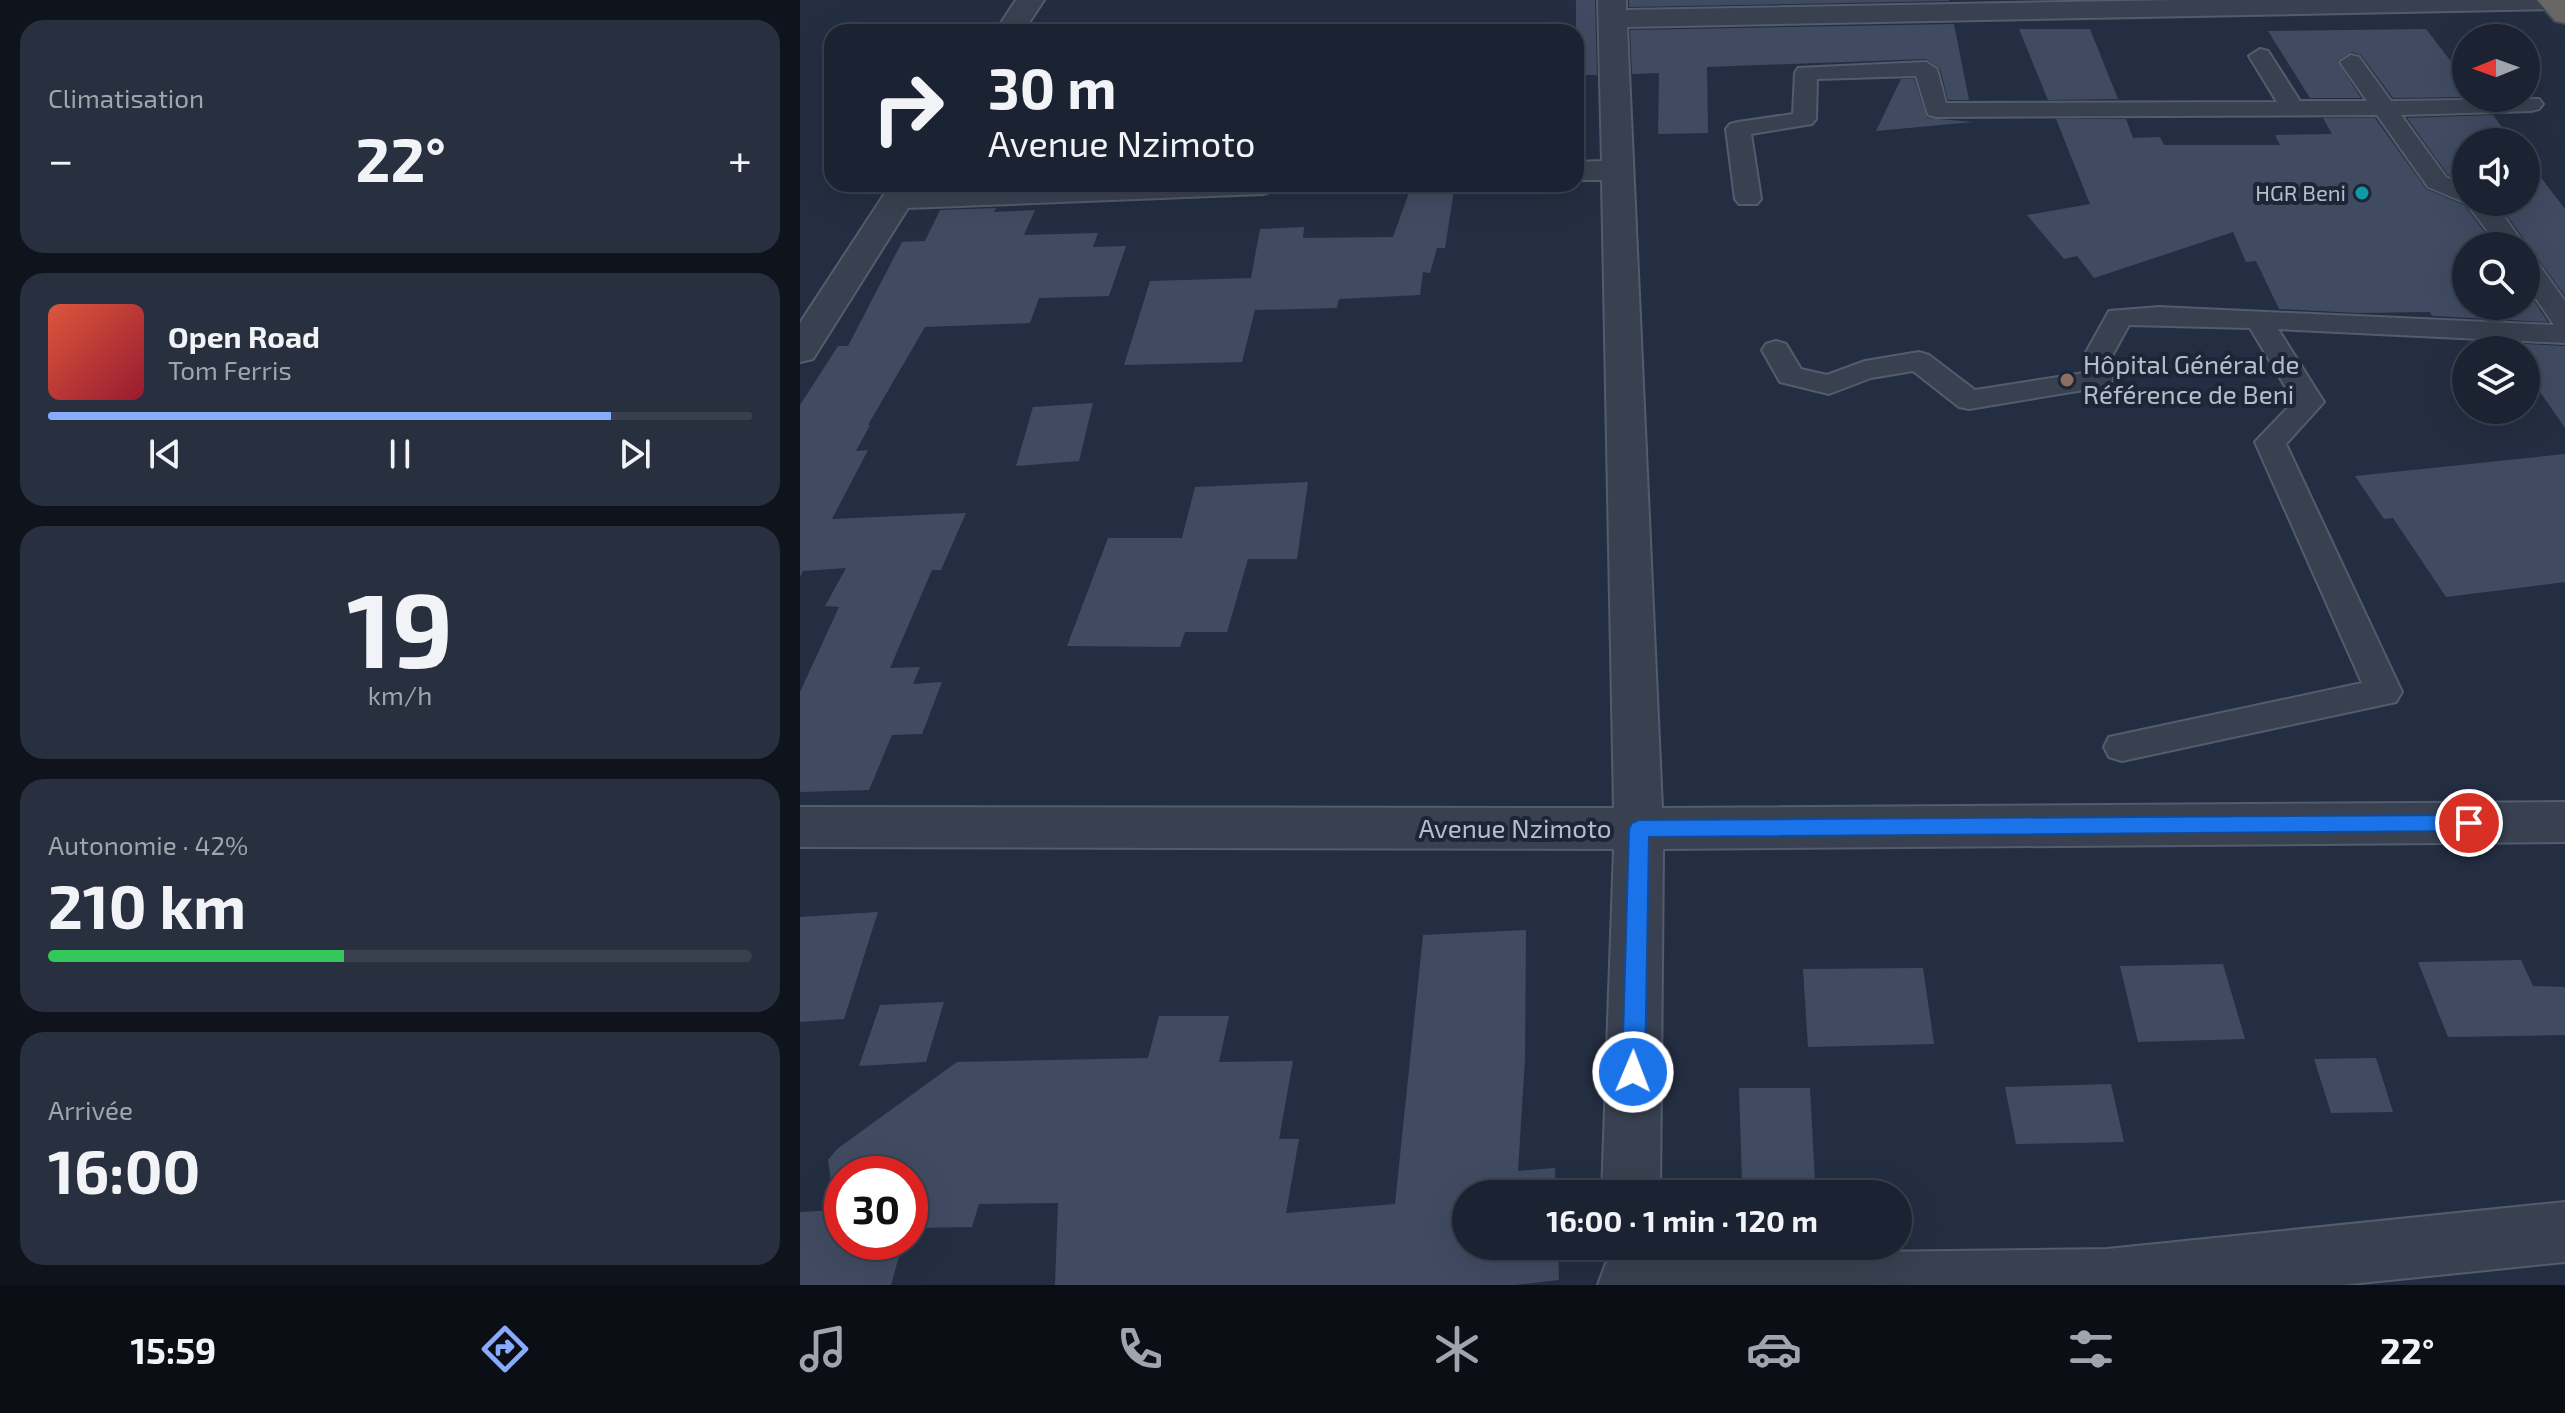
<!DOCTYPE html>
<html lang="fr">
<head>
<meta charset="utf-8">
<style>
  :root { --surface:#1b2232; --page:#282f3e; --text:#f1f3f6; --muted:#a0a4ac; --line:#393f4d; --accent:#89abfd }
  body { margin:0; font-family:"Exo 2",sans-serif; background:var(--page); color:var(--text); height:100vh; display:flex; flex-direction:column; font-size:30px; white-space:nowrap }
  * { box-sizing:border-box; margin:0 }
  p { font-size:26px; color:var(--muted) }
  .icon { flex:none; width:44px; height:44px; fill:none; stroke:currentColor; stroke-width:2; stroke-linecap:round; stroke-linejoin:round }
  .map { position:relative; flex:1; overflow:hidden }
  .side { display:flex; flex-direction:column; gap:20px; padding:20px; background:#0f131c; width:800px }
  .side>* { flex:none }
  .banner { position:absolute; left:24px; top:24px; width:760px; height:168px; border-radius:24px; box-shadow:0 8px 32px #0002,0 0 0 2px var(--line); background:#1b2232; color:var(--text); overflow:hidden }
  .needle { width:52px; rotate:269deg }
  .buttons { position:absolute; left:1652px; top:24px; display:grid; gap:16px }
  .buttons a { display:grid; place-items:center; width:88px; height:88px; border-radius:50%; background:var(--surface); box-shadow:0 8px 32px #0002,0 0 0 2px var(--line); font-size:40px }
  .speed { position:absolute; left:24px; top:1156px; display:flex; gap:16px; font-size:40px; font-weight:700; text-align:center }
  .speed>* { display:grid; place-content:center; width:104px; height:104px; border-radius:50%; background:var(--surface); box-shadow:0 8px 32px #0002,0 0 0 2px var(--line); line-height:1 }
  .speed .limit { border:12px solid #d22; background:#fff; color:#111 }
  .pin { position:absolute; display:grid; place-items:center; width:68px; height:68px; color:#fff; margin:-34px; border:4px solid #fff; border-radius:50%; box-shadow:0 2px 8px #0007 }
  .me { position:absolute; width:88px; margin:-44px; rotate:1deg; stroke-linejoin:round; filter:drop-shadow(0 0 6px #0008) }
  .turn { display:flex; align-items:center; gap:28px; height:168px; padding:0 32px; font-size:36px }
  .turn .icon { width:104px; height:104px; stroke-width:2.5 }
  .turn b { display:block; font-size:56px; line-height:68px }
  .big { font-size:60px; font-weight:700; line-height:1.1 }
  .side .widget { flex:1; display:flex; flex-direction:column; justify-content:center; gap:12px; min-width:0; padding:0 28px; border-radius:24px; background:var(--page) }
  .side .dial { align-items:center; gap:0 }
  .dial b { font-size:104px; line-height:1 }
  .song { display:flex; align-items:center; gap:24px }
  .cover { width:96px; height:96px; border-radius:12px; background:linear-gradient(135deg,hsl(10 70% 55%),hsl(350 70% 35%)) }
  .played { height:8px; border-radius:4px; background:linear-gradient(90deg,var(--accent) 80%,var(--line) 80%) }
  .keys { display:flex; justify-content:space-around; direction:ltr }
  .heat { display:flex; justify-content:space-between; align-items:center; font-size:44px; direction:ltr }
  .charge { height:12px; border-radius:6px; background:linear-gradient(90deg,#34c759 42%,var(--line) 0) }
  .trip { position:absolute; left:652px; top:1180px; width:460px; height:80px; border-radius:40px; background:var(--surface); box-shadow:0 8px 32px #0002,0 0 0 2px var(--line); font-weight:700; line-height:80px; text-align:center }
  .tabs { display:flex; height:128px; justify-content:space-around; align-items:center; background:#0b0e14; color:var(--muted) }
  .tabs .icon { width:56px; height:56px }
  .tabs .current { color:var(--accent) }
  .tabs b { font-size:36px; color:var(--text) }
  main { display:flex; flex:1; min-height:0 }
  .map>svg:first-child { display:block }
  .building { fill:#404b62 }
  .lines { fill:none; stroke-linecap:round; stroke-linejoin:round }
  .service-casing { stroke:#535c6c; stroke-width:4 }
  .minor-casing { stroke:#535c6c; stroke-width:4 }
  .trunk-casing { stroke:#404959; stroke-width:4 }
  .service { fill:#394151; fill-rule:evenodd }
  .minor { fill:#394151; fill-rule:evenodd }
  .trunk { fill:#686663; fill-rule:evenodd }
  .route { fill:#1a73e8; stroke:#114b97; stroke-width:2 }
  .culture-dot { fill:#0f9aa8; stroke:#1d2637; stroke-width:3 }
  .education-dot { fill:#8d6e63; stroke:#1d2637; stroke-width:3 }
  .labels { text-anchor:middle; stroke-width:8; stroke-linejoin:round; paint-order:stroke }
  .far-poi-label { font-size:22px; fill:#b5bccc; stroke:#1d2637; text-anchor:end }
  .poi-label { font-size:26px; fill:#b5bccc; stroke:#1d2637; text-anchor:start }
  .street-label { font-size:26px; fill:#b5bccc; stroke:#1d2637 }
</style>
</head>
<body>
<main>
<section class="side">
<div class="widget"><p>Climatisation</p>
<div class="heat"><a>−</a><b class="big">22°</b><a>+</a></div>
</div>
<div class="widget">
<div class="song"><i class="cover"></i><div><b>Open Road</b><p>Tom Ferris</p></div></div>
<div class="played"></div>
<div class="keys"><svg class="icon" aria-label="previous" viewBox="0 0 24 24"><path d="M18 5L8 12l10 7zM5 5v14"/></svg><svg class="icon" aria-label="pause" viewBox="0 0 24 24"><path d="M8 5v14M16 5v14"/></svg><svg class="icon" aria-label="next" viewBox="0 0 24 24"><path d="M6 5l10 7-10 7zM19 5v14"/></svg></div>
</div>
<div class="widget dial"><b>19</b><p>km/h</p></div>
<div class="widget"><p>Autonomie · 42%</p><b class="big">210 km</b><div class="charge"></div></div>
<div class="widget"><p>Arrivée</p><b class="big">16:00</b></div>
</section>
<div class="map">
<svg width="1765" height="1285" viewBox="0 0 1765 1285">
  <rect width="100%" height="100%" fill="#242e42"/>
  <!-- building -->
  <path class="building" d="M 776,0 L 795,0 L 797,75 L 776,75 Z
    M 829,0 L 1149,0 L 1149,1 L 829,7 Z
    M 1154,24 L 1169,100 L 1148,100 L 1140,68 L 1126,59 L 907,67 L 908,133 L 858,134 L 859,73 L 832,74 L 830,30 Z
    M 1219,29 L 1290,29 L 1318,99 L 1248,100 Z
    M 1626,29 L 1666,81 L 1666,97 L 1593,98 L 1561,55 L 1552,52 L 1537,61 L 1561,98 L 1510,98 L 1468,31 Z
    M 1101,79 L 1114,79 L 1127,118 L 1173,122 L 1076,131 Z
    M 1693,115 L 1713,142 L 1666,142 L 1666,183 L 1648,175 L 1607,118 Z
    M 1523,118 L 1575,118 L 1626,189 L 1664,205 L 1695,246 L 1666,246 L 1666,306 L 1726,306 L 1726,289 L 1748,322 L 1632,316 L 1630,312 L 1558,313 L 1479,309 L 1456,261 L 1446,262 L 1433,232 L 1294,278 L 1277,256 L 1264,259 L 1227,215 L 1290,204 L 1256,119 L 1326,119 L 1333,138 L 1360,137 L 1364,145 L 1480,145 L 1475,135 L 1532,134 Z
    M 1726,158 L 1765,209 L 1765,296 L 1737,257 L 1726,254 L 1727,244 L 1698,202 L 1726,202 Z
    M 612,184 L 655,184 L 645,248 L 637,248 L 630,273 L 623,272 L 620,295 L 539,299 L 537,308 L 455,310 L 442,362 L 324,365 L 350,281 L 451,278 L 460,229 L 504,227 L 503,238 L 593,237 Z
    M 196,208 L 194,212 L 235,210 L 224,235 L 298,233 L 293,247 L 326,246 L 309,296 L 239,298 L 230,323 L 125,327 L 68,425 L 70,425 L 56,451 L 68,450 L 32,519 L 166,513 L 141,570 L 132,570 L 90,668 L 120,667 L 113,684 L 142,682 L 122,734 L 92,735 L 69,790 L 0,792 L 0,692 L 39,607 L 25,606 L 46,568 L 3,571 L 0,577 L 0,405 L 38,346 L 48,346 L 102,242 L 125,241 L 140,210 Z
    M 1706,343 L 1765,346 L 1765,428 L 1726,372 L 1726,350 L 1711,350 Z
    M 293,403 L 279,461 L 216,466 L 233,407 Z
    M 1765,454 L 1765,582 L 1646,597 L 1593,518 L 1584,519 L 1555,476 Z
    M 508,482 L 497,559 L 448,559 L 427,632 L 385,632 L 380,647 L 267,646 L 308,538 L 382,538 L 395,487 Z
    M 78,912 L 44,1019 L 0,1022 L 0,917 Z
    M 726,930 L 725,1058 L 718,1171 L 755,1168 L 756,1194 L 666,1194 L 666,1246 L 758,1246 L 759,1280 L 715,1285 L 255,1285 L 258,1203 L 179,1204 L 172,1227 L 110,1228 L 110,1174 L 42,1174 L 42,1242 L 103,1242 L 91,1285 L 0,1285 L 0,1212 L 35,1210 L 28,1160 L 37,1149 L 157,1062 L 348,1058 L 359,1016 L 429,1016 L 419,1062 L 493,1061 L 479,1139 L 499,1139 L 486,1213 L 595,1204 L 623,935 Z
    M 1721,960 L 1733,986 L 1765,987 L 1765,1035 L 1648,1037 L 1618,962 Z
    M 1423,964 L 1445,1039 L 1338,1042 L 1320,966 Z
    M 1123,968 L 1134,1044 L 1008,1047 L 1003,969 Z
    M 144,1002 L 126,1062 L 59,1066 L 80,1005 Z
    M 1576,1058 L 1593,1112 L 1531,1113 L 1514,1059 Z
    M 1311,1084 L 1324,1142 L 1216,1144 L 1205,1087 Z
    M 939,1088 L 1010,1088 L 1015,1182 L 942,1182 Z"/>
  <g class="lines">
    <defs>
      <path id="service" d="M 1460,49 L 1468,51 L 1500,101 L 1567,101 L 1540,62 L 1551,55 L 1559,57 L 1591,101 L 1739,99 L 1743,104 L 1739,109 L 1731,111 L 1601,115 L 1646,177 L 1666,186 L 1666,202 L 1694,202 L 1725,246 L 1699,246 L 1666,203 L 1628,187 L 1577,115 L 1136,117 L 1128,115 L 1116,76 L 1017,79 L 1016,119 L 1012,124 L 951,134 L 961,199 L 957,204 L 939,204 L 935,199 L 926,129 L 930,124 L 938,122 L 993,114 L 995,73 L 998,68 L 1126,62 L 1137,69 L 1146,103 L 1477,102 L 1449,56 Z
        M 1726,257 L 1735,259 L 1765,301 L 1765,343 L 1478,329 L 1524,402 L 1486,444 L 1602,692 L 1596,702 L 1322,761 L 1309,757 L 1304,747 L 1309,737 L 1562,683 L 1455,442 L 1494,401 L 1450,328 L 1329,325 L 1312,356 L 1312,380 L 1308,386 L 1169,409 L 1159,407 L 1113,371 L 1071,378 L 1029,394 L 980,382 L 962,350 L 966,344 L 976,341 L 986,344 L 1001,369 L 1027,375 L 1065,361 L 1119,352 L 1129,355 L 1175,390 L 1284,373 L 1284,356 L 1309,311 L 1359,307 L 1754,325 L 1726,284 Z"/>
      <path id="minor" d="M 216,0 L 244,0 L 223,32 L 195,32 Z
        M 798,0 L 826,0 L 826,10 L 1376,0 L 1765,0 L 1762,7 L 1752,9 L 827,27 L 862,808 L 1765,802 L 1765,842 L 863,849 L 860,1194 L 802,1194 L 814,849 L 0,847 L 0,807 L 814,808 L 802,180 L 776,180 L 776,162 L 802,161 Z
        M 91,184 L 123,184 L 120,188 L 227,184 L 479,184 L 474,191 L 463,194 L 108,208 L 13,359 L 0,362 L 0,323 Z
        M 1765,1202 L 1765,1262 L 1541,1285 L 798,1285 L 806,1263 L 828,1255 L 1307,1249 Z"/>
      <path id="trunk" d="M 1737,0 L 1765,0 L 1765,23 L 1755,21 Z"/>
    </defs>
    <!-- service casing -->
    <use href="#service" class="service-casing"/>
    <!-- minor casing -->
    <use href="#minor" class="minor-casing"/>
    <!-- trunk casing -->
    <use href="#trunk" class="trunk-casing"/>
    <!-- service -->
    <use href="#service" class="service"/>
    <!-- minor -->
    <use href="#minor" class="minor"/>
    <!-- trunk -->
    <use href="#trunk" class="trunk"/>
  </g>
  <!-- route -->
  <path class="route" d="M 1669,815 L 1676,817 L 1679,823 L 1676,829 L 1669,831 L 849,837 L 845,1072 L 841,1080 L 833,1083 L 825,1080 L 822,1072 L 829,829 L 832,823 L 839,820 Z"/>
  <!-- markers -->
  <circle class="culture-dot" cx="1562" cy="193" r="8"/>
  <circle class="education-dot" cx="1267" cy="380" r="8"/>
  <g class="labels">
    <!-- far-poi labels -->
    <g class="far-poi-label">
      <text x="1546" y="201">HGR Beni</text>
    </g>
    <!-- poi labels -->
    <g class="poi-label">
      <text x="1283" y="374">Hôpital Général de<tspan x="1283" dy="30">Référence de Beni</tspan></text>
    </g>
    <!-- street labels -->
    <g class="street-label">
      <text x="715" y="838">Avenue Nzimoto</text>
    </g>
  </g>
</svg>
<div class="buttons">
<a><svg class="needle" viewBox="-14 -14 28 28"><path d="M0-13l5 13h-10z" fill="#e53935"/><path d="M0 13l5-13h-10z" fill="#a0a4ac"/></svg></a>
<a><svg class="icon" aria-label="sound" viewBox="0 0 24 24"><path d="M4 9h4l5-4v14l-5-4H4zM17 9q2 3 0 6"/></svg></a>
<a><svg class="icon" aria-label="search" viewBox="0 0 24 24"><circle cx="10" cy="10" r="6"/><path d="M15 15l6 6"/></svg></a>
<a><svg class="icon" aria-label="layers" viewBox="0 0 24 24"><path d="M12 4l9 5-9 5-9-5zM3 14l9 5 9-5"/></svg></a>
</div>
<div class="speed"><div class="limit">30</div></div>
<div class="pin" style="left:1669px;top:823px;background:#d93025"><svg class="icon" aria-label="arrive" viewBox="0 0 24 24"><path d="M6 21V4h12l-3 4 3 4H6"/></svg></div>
<svg class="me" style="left:833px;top:1072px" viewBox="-20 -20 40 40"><circle r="17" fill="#1a73e8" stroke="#fff" stroke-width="3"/><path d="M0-11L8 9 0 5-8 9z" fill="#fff"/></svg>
<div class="trip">16:00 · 1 min · 120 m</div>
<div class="banner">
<div class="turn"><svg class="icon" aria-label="right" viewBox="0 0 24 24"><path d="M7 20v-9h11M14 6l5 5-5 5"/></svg><div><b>30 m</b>Avenue Nzimoto</div></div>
</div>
</div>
</main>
<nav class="tabs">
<b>15:59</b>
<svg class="icon current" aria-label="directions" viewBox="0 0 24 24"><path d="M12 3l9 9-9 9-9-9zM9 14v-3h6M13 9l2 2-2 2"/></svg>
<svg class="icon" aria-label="music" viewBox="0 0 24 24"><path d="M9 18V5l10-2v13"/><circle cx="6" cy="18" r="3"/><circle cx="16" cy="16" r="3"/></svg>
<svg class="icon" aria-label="phone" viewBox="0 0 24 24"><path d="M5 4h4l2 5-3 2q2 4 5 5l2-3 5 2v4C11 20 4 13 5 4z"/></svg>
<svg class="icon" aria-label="climate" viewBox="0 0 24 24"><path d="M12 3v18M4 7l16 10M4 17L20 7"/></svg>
<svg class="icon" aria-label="car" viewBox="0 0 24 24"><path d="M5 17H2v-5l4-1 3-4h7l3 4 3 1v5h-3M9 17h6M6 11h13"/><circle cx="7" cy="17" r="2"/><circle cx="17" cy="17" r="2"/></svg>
<svg class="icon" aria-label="filters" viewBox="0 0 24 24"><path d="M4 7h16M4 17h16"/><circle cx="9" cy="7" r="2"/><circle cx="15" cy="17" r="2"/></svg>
<b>22°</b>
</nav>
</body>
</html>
